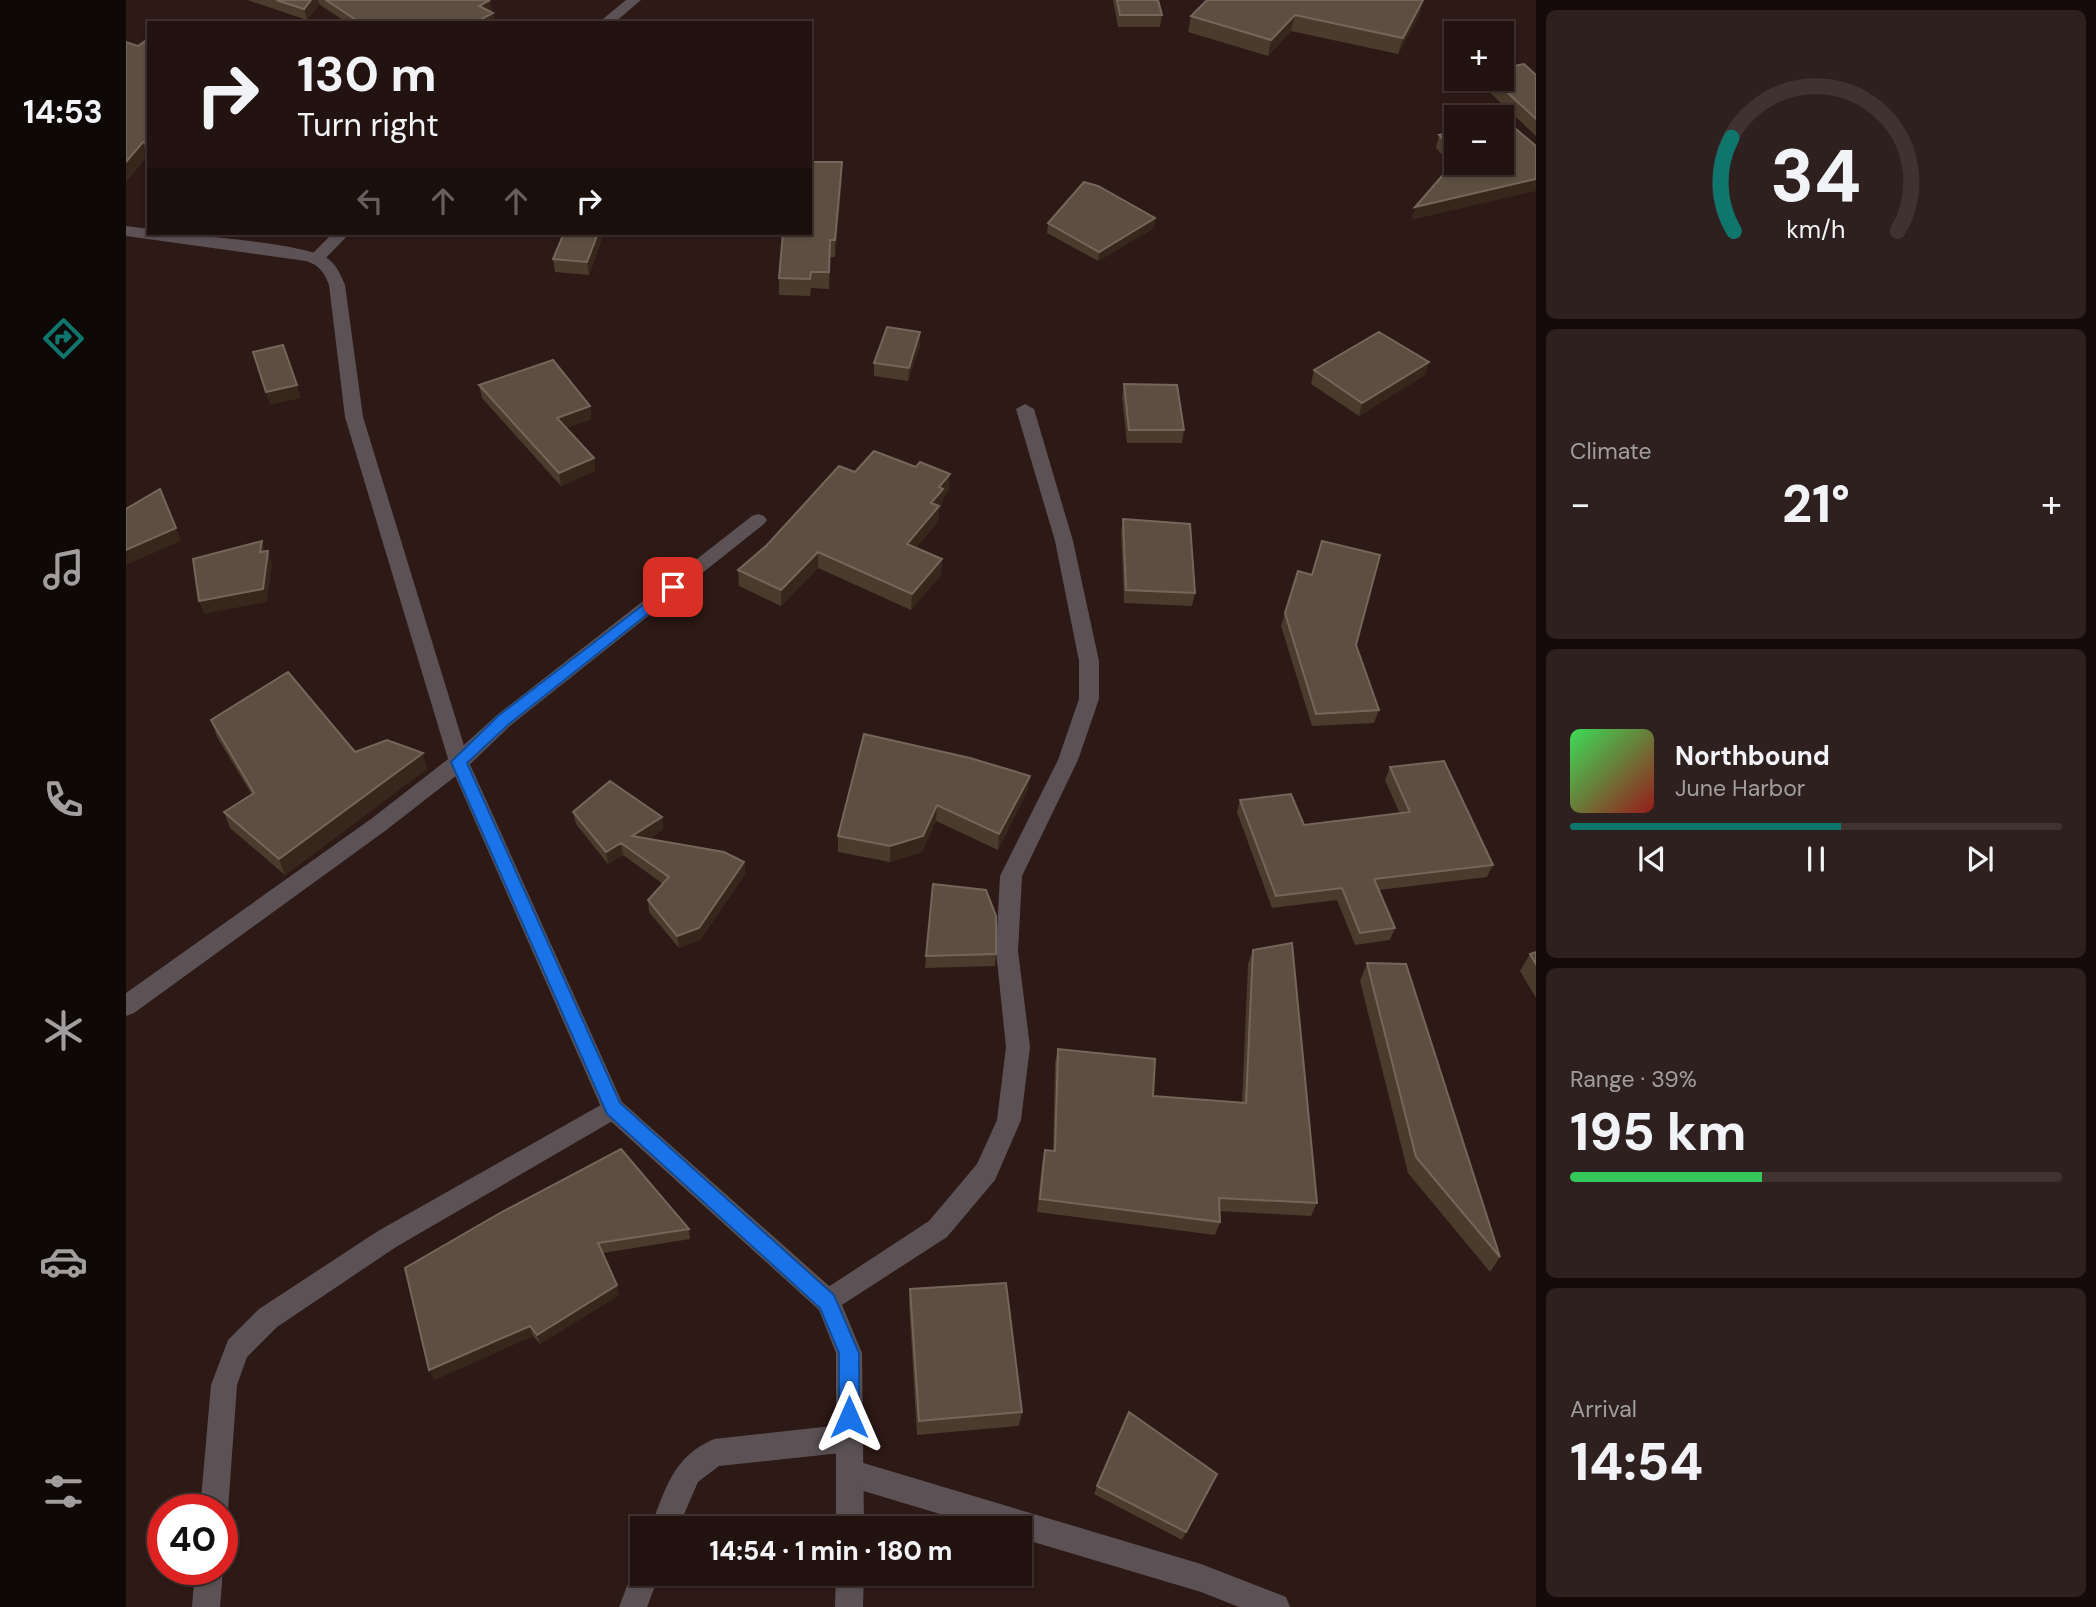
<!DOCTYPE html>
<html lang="en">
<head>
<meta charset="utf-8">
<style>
  :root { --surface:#221310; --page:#2e201e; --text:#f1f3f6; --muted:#a29e9f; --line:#3f3230; --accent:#0f766e }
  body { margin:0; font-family:"DM Sans",sans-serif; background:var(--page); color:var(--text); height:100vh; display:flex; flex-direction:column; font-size:26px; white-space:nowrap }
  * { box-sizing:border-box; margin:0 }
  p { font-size:23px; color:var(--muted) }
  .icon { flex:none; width:38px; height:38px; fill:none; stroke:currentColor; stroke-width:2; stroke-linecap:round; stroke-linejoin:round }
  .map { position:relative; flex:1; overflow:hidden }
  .details { display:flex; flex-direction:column; gap:10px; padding:10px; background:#130a09; width:560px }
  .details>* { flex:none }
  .guide { position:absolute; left:21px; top:21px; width:665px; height:214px; border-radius:0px; box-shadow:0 2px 5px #0004,0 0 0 2px var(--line); background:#221310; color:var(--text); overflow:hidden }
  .tools { position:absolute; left:1318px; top:21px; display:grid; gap:14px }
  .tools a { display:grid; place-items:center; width:70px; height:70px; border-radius:0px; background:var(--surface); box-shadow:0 2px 5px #0004,0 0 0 2px var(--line); font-size:35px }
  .speed { position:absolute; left:21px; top:1494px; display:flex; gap:14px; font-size:35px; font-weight:700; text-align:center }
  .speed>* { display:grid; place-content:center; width:91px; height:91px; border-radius:50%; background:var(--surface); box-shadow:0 2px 5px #0004,0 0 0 2px var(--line); line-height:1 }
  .speed .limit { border:10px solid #d22; background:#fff; color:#111 }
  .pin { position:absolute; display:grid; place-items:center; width:60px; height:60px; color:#fff; margin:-30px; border-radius:14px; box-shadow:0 4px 10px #0006 }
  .me { position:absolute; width:77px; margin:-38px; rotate:0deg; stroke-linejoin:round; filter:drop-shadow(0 0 5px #0008) }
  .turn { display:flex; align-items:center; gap:24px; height:147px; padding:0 35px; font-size:32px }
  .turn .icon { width:91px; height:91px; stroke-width:2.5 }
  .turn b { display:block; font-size:49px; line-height:60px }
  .lanes { display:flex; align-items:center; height:66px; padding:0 35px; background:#0003; justify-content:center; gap:35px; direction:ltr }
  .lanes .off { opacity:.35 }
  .big { font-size:52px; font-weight:800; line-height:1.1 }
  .details .tile { flex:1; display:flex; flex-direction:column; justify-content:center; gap:10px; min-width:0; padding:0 24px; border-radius:10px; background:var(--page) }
  .details .dial { align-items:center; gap:0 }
  .dial svg { height:182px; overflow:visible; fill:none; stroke:var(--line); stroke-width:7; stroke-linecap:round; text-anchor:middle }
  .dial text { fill:var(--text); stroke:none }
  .song { display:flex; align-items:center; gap:21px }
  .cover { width:84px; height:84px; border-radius:10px; background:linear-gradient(135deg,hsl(130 70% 55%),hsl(0 70% 35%)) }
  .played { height:7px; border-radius:4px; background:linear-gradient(90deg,var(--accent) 55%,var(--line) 55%) }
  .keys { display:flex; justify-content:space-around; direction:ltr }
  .heat { display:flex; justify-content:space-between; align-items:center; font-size:38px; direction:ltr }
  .charge { height:10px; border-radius:5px; background:linear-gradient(90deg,#34c759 39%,var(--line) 0) }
  .trip { position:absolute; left:504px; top:1516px; width:402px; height:70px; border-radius:0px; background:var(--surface); box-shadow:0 2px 5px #0004,0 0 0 2px var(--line); font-weight:800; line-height:70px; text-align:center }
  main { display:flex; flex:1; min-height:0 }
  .dock { display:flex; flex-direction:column; width:126px; justify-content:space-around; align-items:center; background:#0e0806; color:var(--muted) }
  .dock .icon { width:49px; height:49px }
  .dock .selected { color:var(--accent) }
  .dock b { font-size:32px; color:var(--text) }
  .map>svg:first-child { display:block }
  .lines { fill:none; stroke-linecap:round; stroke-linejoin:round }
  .minor { fill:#5c5255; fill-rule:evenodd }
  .tertiary { fill:#5c5255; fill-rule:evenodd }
  .wall { fill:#4a3b2d }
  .shaded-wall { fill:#37261b }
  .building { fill:#5c4e41; stroke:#74665a; stroke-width:2 }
  .route { fill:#1a73e8; stroke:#114b97; stroke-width:2 }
</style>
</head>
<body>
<main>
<nav class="dock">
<b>14:53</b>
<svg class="icon selected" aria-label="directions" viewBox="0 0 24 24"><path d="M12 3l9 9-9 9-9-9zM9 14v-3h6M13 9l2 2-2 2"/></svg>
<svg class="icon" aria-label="music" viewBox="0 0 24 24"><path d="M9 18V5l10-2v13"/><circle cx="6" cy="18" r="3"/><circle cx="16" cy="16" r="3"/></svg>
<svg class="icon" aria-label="phone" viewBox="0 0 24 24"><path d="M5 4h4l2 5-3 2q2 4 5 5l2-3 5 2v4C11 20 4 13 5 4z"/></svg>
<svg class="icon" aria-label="climate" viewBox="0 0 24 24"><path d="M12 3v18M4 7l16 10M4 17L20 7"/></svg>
<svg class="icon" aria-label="car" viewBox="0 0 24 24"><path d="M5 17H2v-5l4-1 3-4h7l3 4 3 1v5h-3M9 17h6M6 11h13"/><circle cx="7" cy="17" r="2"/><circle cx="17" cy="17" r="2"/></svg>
<svg class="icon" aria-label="filters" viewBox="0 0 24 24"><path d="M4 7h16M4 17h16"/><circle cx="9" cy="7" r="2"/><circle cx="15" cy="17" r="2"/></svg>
</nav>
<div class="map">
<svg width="1410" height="1607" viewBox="0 0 1410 1607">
  <rect width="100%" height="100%" fill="#2d1915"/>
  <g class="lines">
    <!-- minor -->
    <path class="minor" d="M 500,0 L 515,0 L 488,23 L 472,23 Z
      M 207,233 L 224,233 L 196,262 L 184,262 L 182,259 L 184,256 Z
      M 899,404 L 908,409 L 947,541 L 973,661 L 973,699 L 952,760 L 896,876 L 892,951 L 904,1047 L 895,1120 L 869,1180 L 821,1237 L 702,1314 L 693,1311 L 689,1302 L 693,1293 L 803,1221 L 851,1164 L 871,1120 L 880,1047 L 870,951 L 874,876 L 932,760 L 953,699 L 953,661 L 929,541 L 890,409 Z
      M 632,514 L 638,516 L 641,520 L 638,524 L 385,725 L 340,768 L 259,831 L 8,1013 L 0,1016 L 0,993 L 245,819 L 326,756 L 371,715 L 626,516 Z
      M 487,1098 L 495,1102 L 499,1109 L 495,1116 L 270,1247 L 151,1327 L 121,1357 L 111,1385 L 102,1510 L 98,1520 L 96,1510 L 74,1510 L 85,1385 L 102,1340 L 133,1309 L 252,1231 Z
      M 724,1424 L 734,1428 L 738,1438 L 734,1448 L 724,1452 L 593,1466 L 572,1482 L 552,1528 L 524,1528 C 540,1489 546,1457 588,1439 Z
      M 724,1459 L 1075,1564 L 1160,1597 L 1164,1607 L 1113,1607 L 1075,1592 L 894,1538 L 894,1528 L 861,1528 L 724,1487 L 714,1483 L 710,1473 L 714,1463 Z
      M 516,1560 L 516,1573 L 534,1573 L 521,1607 L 493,1607 L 510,1563 Z
      M 96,1568 L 97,1570 L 94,1607 L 66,1607 L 69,1570 Z"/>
    <!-- tertiary -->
    <path class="tertiary" d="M 0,226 L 23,229 L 23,233 C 55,233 176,243 201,258 C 210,264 215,275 219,285 L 237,417 L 343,762 L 496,1102 L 711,1293 L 736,1353 L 738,1528 L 710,1528 L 710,1353 L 693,1310 L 479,1116 L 323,762 L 219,417 L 203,285 C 198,272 193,265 180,261 L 0,236 Z
      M 710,1573 L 738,1573 L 737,1607 L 709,1607 Z"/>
  </g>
  <!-- wall -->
  <path class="wall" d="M 121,0 L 363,0 L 366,11 L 364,12 L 369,23 L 221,23 L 193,4 L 181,20 Z
    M 987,0 L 1032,0 L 1036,15 L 1034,27 L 992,27 Z
    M 1297,0 L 1293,16 L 1272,54 L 1165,31 L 1142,56 L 1062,32 L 1065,16 Z
    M 23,39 L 23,156 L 21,156 L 0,182 L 0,42 L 12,46 Z
    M 1410,75 L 1410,136 L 1355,84 L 1356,79 L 1376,79 Z
    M 1330,132 L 1330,163 L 1285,220 L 1326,165 L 1310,148 L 1313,135 Z
    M 716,162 L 716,179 L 709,257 L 704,257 L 703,289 L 685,288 L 684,296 L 653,295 L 653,278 Z
    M 1029,218 L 1028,228 L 972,261 L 921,233 L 922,223 Z
    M 478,233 L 463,275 L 429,272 L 427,259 Z
    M 794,332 L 794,345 L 782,381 L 748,376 L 748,363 Z
    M 1303,362 L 1299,375 L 1233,416 L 1185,384 L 1188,370 Z
    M 998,384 L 1058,430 L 1056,443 L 1001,443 L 996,397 Z
    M 353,385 L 464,406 L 465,419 L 440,428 L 468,458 L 469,471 L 435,486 L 356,398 Z
    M 729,472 L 823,490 L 817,498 L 816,505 L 813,509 L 812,522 L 790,548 L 816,559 L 815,575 L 785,610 L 692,568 L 655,606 L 613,586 L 612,570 Z
    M 997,519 L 1069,593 L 1066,606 L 998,603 L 995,532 Z
    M 1172,571 L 1186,575 L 1230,645 L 1253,710 L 1248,723 L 1186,726 L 1155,626 Z
    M 85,720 L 229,752 L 301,769 L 159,875 L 104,828 L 98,812 L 126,795 L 91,737 Z
    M 1264,767 L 1367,865 L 1361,877 L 1253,890 L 1269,928 L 1264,940 L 1229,945 L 1211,900 L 1146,908 L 1111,812 L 1114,800 L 1178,825 L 1274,814 L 1259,780 Z
    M 904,776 L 901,792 L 872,850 L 810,821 L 796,852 L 764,862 L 712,852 L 712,836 Z
    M 447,812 L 536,817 L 537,829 L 523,839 L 618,862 L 619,874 L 574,940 L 553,948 L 523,912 L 522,900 L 537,884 L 497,855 L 482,864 L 450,824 Z
    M 807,884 L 870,954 L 869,966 L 799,968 Z
    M 1127,950 L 1191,1203 L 1185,1216 L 1093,1211 L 1094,1222 L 1089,1235 L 911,1212 L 916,1163 L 919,1150 L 927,1151 L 929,1063 L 932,1049 L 1027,1096 L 1116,1103 L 1122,964 Z
    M 1410,952 L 1410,998 L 1394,971 L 1404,954 Z
    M 1241,963 L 1374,1257 L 1364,1272 L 1282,1173 L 1234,981 Z
    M 563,1229 L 564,1239 L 477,1253 L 493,1295 L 414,1344 L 407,1336 L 308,1380 L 279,1268 Z
    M 784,1289 L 896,1412 L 893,1426 L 791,1435 L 783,1304 Z
    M 1091,1474 L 1056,1540 L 968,1494 L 971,1486 Z"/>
  <!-- shaded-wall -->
  <path class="shaded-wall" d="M 185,0 L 192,0 L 193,4 L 181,20 L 178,9 Z
    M 364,0 L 366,11 L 354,17 L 353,6 Z
    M 1297,0 L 1293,16 L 1272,54 L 1277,38 Z
    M 367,13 L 369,23 L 348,23 Z
    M 1169,15 L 1165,31 L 1142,56 L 1145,40 Z
    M 17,142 L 21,156 L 0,182 L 0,162 Z
    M 716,162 L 716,179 L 709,257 L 709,240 Z
    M 1410,179 L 1410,191 L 1285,220 L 1289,207 Z
    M 1029,218 L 1028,228 L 972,261 L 973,252 Z
    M 472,233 L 478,233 L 463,275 L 461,262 Z
    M 794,332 L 794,345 L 782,381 L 783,368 Z
    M 1303,362 L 1299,375 L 1233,416 L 1236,403 Z
    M 171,385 L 175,398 L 144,405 L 140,392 Z
    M 464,406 L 465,419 L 433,431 L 431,418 Z
    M 468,458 L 469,471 L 435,486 L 433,473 Z
    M 824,474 L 823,490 L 817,498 L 816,505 L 813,509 L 812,522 L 780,560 L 781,544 L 813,487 Z
    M 50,528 L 55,541 L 0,565 L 0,550 Z
    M 136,541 L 140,554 L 134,552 Z
    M 142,551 L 146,564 L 141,602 L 78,614 L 73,601 Z
    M 692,552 L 692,568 L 655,606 L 655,590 Z
    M 816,559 L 815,575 L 785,610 L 786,594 Z
    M 297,753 L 301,769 L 159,875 L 153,859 Z
    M 904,776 L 901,792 L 872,850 L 873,834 Z
    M 811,805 L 810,821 L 796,852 L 764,862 L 764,846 Z
    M 536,817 L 537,829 L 508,848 L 506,836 Z
    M 495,843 L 497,855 L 482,864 L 480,852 Z
    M 618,862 L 619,874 L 574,940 L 553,948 L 551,936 Z
    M 491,1285 L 493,1295 L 414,1344 L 411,1335 Z
    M 404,1326 L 407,1336 L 308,1380 L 303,1370 Z"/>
  <!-- building -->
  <path class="building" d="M 150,0 L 185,0 L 178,9 Z
    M 200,0 L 364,0 L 353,6 L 367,13 L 348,23 L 235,23 Z
    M 991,0 L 1032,0 L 1036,15 L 994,15 Z
    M 1081,0 L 1297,0 L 1277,38 L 1169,15 L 1145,40 L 1065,16 Z
    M 22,39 L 23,143 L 17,142 L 0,162 L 0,42 L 12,46 Z
    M 1398,64 L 1410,75 L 1410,119 L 1367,79 L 1376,79 L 1376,68 Z
    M 1383,123 L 1410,146 L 1410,179 L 1289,207 L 1330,160 L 1330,163 L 1376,163 L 1376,124 Z
    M 1330,132 L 1330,153 L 1313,135 Z
    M 684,162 L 716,162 L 709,240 L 704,240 L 703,272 L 685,272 L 684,279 L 653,278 L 657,233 L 684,233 Z
    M 958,182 L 972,186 L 1029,218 L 973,252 L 922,223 Z
    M 438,233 L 472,233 L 461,262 L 427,259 Z
    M 761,327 L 794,332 L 783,368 L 748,363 Z
    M 1253,332 L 1303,362 L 1236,403 L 1188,370 Z
    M 157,345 L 171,385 L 140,392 L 127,352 Z
    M 427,360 L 464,406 L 431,418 L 468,458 L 433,473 L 353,385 Z
    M 998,384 L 1051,385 L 1058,430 L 1003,430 Z
    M 748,451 L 790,467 L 794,462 L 824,474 L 813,487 L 817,489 L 805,503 L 813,506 L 781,544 L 816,559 L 786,594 L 692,552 L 655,590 L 612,570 L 641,545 L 713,466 L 729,472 Z
    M 34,489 L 50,528 L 0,550 L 0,509 Z
    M 997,519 L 1064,524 L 1069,593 L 1000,590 Z
    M 136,541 L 134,552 L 142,551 L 137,589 L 73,601 L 67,559 Z
    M 1196,541 L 1254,555 L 1230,645 L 1253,710 L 1190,714 L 1159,613 L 1172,571 L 1186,575 Z
    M 162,672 L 229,752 L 261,740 L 297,753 L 153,859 L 98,812 L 128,793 L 85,720 Z
    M 738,734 L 844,758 L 904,776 L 873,834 L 811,805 L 797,836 L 764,846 L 712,836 Z
    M 1318,761 L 1367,865 L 1248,879 L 1269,928 L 1234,933 L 1216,888 L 1150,896 L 1114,800 L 1165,794 L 1178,825 L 1284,812 L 1264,767 Z
    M 484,781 L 536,817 L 506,836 L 598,852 L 618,862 L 573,928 L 551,936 L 522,900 L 543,877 L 495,843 L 480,852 L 447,812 Z
    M 807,884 L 860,890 L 870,916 L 870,954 L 800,956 Z
    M 1166,943 L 1191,1203 L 1093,1198 L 1094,1222 L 914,1199 L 919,1150 L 929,1151 L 932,1049 L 1029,1059 L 1027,1096 L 1120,1103 L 1127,950 Z
    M 1410,952 L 1410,964 L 1404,954 Z
    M 1241,963 L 1280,964 L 1374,1257 L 1290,1157 Z
    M 495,1149 L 563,1229 L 472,1243 L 491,1285 L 411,1335 L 404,1326 L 303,1370 L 279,1268 L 374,1213 Z
    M 880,1283 L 896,1412 L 793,1421 L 784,1289 Z
    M 1003,1412 L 1091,1474 L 1060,1532 L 971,1486 Z"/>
  <!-- route -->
  <path class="route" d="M 547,582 L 552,583 L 555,587 L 552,590 L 383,724 L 341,763 L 494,1103 L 708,1295 L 733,1353 L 733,1417 L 730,1424 L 723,1427 L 716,1424 L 713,1417 L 713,1353 L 694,1308 L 481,1114 L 325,762 L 372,716 Z"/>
</svg>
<div class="tools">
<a>+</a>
<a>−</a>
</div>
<div class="speed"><div class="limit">40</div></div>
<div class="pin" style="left:547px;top:587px;background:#d93025"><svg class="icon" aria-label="arrive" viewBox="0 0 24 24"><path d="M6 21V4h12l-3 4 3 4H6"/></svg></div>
<svg class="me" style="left:723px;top:1417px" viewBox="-20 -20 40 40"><path d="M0-17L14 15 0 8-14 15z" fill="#1a73e8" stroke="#fff" stroke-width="4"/></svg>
<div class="trip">14:54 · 1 min · 180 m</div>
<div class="guide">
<div class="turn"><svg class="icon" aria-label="right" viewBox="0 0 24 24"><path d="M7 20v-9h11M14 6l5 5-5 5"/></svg><div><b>130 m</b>Turn right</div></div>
<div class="lanes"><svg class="icon off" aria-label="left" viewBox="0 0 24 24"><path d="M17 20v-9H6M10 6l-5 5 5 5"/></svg><svg class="icon off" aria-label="ahead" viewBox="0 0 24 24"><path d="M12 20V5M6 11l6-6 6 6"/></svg><svg class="icon off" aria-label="ahead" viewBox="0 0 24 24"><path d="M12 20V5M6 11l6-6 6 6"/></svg><svg class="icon" aria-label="right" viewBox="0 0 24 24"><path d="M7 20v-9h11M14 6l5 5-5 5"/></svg></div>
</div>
</div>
<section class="details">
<div class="tile dial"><svg viewBox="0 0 100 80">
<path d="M14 69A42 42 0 1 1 86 69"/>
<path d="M14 69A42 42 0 0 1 13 28" stroke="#0f766e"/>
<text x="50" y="56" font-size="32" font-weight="700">34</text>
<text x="50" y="72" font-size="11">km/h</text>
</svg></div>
<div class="tile"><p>Climate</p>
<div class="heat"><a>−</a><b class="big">21°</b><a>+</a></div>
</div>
<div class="tile">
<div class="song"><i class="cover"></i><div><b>Northbound</b><p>June Harbor</p></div></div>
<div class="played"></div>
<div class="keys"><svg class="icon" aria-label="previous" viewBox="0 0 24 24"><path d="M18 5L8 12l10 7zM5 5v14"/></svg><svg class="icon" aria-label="pause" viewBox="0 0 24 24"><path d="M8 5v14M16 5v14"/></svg><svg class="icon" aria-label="next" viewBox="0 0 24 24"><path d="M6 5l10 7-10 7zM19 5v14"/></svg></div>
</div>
<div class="tile"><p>Range · 39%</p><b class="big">195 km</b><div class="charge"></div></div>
<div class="tile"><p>Arrival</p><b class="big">14:54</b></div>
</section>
</main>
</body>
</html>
